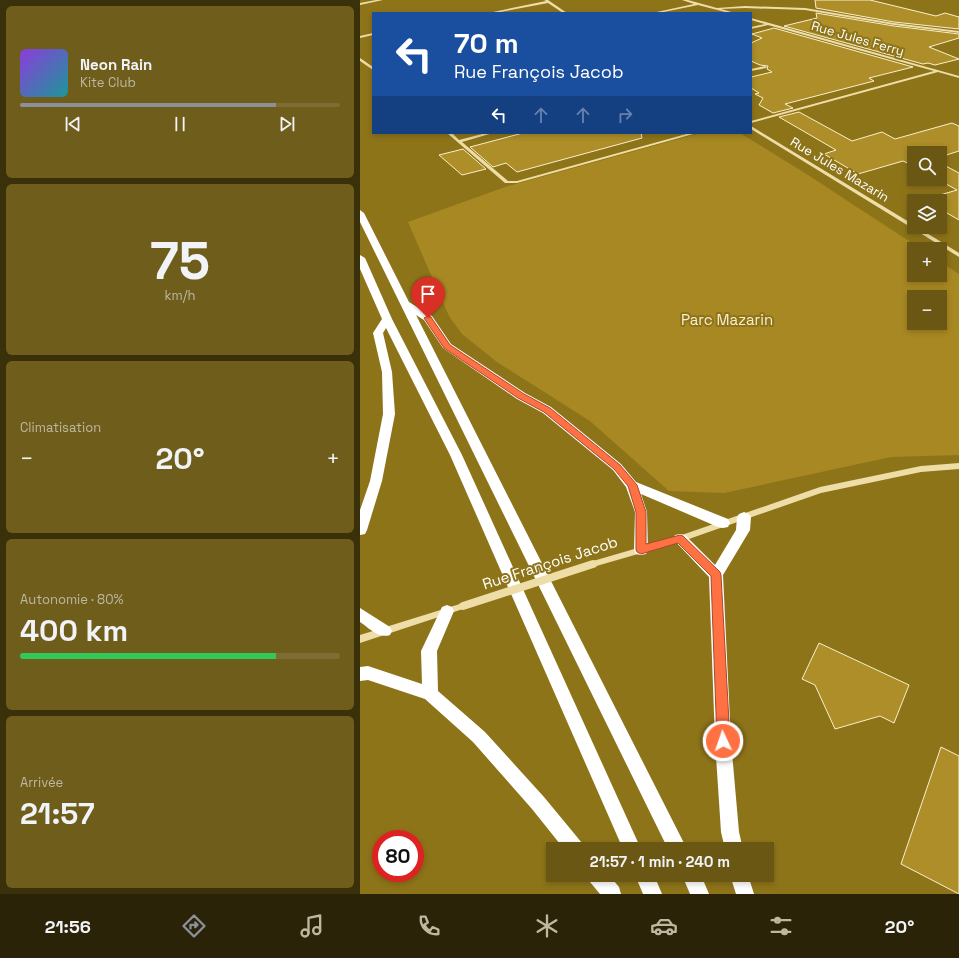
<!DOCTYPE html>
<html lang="fr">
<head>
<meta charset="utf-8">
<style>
  :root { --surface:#6a5713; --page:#6f5d1c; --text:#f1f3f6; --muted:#beb8a0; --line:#7d6d33; --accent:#8c9099 }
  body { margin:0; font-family:"Space Grotesk",sans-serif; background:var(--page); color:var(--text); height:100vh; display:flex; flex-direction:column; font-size:15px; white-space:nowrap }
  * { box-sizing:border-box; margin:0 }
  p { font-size:13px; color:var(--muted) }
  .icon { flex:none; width:22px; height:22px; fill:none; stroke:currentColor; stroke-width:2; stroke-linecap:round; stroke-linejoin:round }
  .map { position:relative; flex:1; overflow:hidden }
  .drawer { display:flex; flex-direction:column; gap:6px; padding:6px; background:#3a300a; width:360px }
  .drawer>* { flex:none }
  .banner { position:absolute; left:12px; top:12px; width:380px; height:122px; border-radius:0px; box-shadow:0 2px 6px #0003; background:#1a4fa0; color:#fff; overflow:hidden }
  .tools { position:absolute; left:547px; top:146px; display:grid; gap:8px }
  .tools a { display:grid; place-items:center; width:40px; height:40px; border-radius:0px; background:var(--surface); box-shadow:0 2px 6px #0003; font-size:20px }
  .speed { position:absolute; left:12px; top:830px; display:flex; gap:8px; font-size:20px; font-weight:700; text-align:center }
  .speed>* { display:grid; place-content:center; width:52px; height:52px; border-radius:50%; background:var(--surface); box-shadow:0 2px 6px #0003; line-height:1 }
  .speed .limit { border:6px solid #d22; background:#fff; color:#111 }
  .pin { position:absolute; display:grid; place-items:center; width:34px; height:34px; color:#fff; margin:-41px -17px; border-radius:50% 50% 50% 0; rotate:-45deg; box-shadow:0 0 4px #0007 }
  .pin .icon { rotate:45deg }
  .me { position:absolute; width:44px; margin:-22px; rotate:357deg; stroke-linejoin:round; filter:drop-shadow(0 0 3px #0008) }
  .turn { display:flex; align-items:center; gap:14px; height:84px; padding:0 16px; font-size:18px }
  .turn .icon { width:52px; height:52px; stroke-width:2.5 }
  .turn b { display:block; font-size:28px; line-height:34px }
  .lanes { display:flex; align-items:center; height:38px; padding:0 16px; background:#0003; justify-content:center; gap:20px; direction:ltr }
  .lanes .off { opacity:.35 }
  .big { font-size:30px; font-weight:700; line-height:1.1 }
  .drawer .widget { flex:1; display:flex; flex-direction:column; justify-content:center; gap:6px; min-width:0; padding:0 14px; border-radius:6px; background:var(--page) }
  .drawer .dial { align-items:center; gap:0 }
  .dial b { font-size:52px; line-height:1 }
  .song { display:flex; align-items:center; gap:12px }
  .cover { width:48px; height:48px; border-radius:6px; background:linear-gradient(135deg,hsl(270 70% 55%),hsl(180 70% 35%)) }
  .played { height:4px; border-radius:2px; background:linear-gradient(90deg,var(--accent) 80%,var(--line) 80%) }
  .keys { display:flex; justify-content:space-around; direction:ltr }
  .heat { display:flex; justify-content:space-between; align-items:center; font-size:22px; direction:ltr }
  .charge { height:6px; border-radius:3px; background:linear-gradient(90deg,#34c759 80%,var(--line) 0) }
  .trip { position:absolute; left:186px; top:842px; width:228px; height:40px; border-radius:0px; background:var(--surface); box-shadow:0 2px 6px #0003; font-weight:700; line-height:40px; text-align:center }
  .menu { display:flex; height:64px; justify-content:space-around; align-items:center; background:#2a2308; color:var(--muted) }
  .menu .icon { width:28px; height:28px }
  .menu .selected { color:var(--accent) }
  .menu b { font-size:18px; color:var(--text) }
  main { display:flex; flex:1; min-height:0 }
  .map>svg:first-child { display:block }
  .green { fill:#a88822; fill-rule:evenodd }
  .building { fill:#ad8e28; stroke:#faefcc }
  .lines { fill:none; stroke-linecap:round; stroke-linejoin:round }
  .minor { fill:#eedda6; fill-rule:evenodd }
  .highway { fill:#fff; fill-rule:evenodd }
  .minor-bridge { stroke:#eedda6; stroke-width:8 }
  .route { fill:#ff7043; stroke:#a6492c }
  .labels { text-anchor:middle; stroke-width:4; stroke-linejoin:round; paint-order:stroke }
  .far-street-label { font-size:13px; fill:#fff; stroke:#8e7419 }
  .park-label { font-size:15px; fill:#faefcc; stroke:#8e7419 }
  .street-label { font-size:15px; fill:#fff; stroke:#8e7419 }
</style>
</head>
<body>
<main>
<section class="drawer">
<div class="widget">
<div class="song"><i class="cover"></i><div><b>Neon Rain</b><p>Kite Club</p></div></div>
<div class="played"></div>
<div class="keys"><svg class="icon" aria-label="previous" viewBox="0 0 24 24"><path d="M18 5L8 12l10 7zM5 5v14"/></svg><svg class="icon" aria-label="pause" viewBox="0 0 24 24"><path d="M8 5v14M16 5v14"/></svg><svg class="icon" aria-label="next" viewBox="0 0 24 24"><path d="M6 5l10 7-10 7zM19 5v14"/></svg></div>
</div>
<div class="widget dial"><b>75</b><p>km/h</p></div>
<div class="widget"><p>Climatisation</p>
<div class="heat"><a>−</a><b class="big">20°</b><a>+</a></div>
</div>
<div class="widget"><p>Autonomie · 80%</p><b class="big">400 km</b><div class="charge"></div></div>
<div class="widget"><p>Arrivée</p><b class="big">21:57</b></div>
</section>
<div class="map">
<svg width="599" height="894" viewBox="0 0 599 894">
  <rect width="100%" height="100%" fill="#8e7419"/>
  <!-- green -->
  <path class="green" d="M 340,133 L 380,133 L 448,175 L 561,249 L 554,249 L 554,275 L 580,275 L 580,262 L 599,274 L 599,455 L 531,457 L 364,493 L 309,491 L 230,421 L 137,362 L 102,334 L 89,316 L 48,222 L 145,187 ZM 554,297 L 580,297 L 580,323 L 554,323 Z"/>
  <!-- building -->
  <path class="building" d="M 455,0 L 510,0 L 576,16 L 585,13 L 599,17 L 599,29 L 534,22 L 456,8 Z
    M 456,13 L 534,26 L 599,34 L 599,38 L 569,47 L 599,59 L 575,65 L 568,63 L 563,64 L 424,26 L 457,18 Z
    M 414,28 L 553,67 L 509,78 L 514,81 L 425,104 L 433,108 L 413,113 L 399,105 L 403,98 L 395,94 L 399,93 L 391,88 L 391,77 L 412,72 L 407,69 L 408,66 L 400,65 L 391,61 L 391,43 L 402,38 L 392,34 Z
    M 439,112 L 492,141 L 522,132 L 535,139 L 592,123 L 599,126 L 599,151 L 580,157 L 580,153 L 554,153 L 554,166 L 543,161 L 498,174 L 464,154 L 476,150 L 419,117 Z
    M 163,133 L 281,133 L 282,138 L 157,172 L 146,163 L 133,167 L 110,147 Z
    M 103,149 L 126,169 L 102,175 L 79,155 Z
    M 580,163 L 599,173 L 599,220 L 580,209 L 580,195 L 597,190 L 577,179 L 580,179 Z
    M 459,643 L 549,685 L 534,723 L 520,716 L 475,729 L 455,685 L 442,679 Z
    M 581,747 L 599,756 L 599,894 L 541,864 Z"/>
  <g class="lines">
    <!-- minor -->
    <path class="minor" d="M 16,0 L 23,0 L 0,5 L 0,3 Z
      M 184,0 L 188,0 L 207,13 L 203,13 L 188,3 L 135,13 L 128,13 L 186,1 Z
      M 322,0 L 328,0 L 357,8 L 385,6 L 445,8 L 534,23 L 599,31 L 599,33 L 534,25 L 445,10 L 385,8 L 361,9 L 375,13 L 369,13 L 338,5 L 299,13 L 292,13 L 334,4 Z
      M 391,18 L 599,76 L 599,78 L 578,72 L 391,123 L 391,121 L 574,71 L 408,25 L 391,29 L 391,27 L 405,24 L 391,20 Z
      M 13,33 L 13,35 L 0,38 L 0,36 Z
      M 0,58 L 13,67 L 13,70 L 0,61 Z
      M 405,66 L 407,67 L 406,68 L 391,71 L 391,69 Z
      M 391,126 L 554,225 L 554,227 L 557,227 L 599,253 L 599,257 L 391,129 Z
      M 87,133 L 92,133 L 99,140 L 126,133 L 133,133 L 102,142 L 148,181 L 157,181 L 330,133 L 337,133 L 157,183 L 145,183 Z
      M 599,463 L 599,469 L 561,472 L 461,493 L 323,541 L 233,567 L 230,566 L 229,564 L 230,562 L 233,561 L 319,536 L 460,487 L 561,466 Z
      M 103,603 L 106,604 L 107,606 L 106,608 L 0,643 L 0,635 Z"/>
    <!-- highway -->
    <path class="highway" d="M 0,210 L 4,213 L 49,302 L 72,316 L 91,344 L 165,393 L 191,407 L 261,464 L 276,482 L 368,519 L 370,523 L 368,527 L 363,528 L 358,527 L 281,494 L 287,512 L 288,550 L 286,554 L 281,555 L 276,554 L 274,550 L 275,512 L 266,487 L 253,470 L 183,413 L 157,399 L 83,348 L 64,320 L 56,315 L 327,849 L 308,849 L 0,222 Z
      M 0,255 L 5,258 L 32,319 L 102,455 L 281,849 L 263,849 L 90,455 L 26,328 L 23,333 L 32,372 L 35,414 L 22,481 L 7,530 L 5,534 L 0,535 L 0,510 L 10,481 L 23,414 L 22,372 L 13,333 L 22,319 L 0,269 Z
      M 384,512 L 389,514 L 391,517 L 390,530 L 363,575 L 371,741 L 379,832 L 383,849 L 365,849 L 361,832 L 355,741 L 349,577 L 313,539 L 315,535 L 320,534 L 325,535 L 355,565 L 376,530 L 377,517 L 379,514 Z
      M 87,605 L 92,607 L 94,611 L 77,651 L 78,691 L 125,732 L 184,797 L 222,843 L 225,849 L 204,849 L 172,809 L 113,742 L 65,699 L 8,680 L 0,681 L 0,667 L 8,666 L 62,684 L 61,651 L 82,607 Z
      M 0,608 L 30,627 L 32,631 L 30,635 C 19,639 9,628 0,622 Z
      M 228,875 L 249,875 L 259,887 L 261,894 L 240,894 L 230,882 Z
      M 275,875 L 294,875 L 302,894 L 283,894 Z
      M 322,875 L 341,875 L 349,894 L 330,894 Z
      M 370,875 L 388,875 L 394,894 L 376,894 Z"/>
    <!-- minor-bridge -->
    <path class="minor-bridge" d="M 103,606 L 233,564"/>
  </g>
  <!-- route -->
  <path class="route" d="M 68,316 L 71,317 L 90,345 L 164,394 L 190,408 L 260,465 L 277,485 L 286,512 L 286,544 L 320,535 L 323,536 L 360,572 L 361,575 L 370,741 L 368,745 L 363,747 L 359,745 L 357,741 L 351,576 L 318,543 L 281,554 L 277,552 L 276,550 L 276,512 L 268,486 L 254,469 L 184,412 L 158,398 L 84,348 L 64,318 Z"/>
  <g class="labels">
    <!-- far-street labels -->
    <g class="far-street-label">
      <text transform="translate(498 38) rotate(16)" y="5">Rue Jules Ferry</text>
      <text transform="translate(480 169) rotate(31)" y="5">Rue Jules Mazarin</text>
    </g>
    <!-- park labels -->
    <g class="park-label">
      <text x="367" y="325">Parc Mazarin</text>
    </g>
    <!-- street labels -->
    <g class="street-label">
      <text transform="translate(190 563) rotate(-18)" y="5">Rue François Jacob</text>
    </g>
  </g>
</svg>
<div class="tools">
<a><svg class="icon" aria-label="search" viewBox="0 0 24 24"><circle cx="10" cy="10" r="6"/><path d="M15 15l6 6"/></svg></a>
<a><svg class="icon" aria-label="layers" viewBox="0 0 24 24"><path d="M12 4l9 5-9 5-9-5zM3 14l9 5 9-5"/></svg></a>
<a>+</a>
<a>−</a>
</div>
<div class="speed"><div class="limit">80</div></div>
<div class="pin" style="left:68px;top:318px;background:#d93025"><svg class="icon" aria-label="arrive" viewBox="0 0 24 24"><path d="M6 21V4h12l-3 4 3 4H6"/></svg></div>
<svg class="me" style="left:363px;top:741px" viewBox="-20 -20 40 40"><circle r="17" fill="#ff7043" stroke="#fff" stroke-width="3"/><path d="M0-11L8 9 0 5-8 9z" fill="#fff"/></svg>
<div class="trip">21:57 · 1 min · 240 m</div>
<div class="banner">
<div class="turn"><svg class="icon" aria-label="left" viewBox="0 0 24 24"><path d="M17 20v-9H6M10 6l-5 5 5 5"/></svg><div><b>70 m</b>Rue François Jacob</div></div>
<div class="lanes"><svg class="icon" aria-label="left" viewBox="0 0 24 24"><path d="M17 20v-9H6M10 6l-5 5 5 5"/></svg><svg class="icon off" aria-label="ahead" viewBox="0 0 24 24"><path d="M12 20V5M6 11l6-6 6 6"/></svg><svg class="icon off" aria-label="ahead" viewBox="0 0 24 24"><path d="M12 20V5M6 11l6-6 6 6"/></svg><svg class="icon off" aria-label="right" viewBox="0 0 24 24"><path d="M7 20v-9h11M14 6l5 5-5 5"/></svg></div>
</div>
</div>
</main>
<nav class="menu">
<b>21:56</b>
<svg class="icon selected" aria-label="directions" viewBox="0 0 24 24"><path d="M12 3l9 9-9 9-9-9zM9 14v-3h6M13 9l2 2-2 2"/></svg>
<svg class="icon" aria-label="music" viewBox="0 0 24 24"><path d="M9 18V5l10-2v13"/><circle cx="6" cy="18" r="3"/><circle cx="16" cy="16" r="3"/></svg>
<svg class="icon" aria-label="phone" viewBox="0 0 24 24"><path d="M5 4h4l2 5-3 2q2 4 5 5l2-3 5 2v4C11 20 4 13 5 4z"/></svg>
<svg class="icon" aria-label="climate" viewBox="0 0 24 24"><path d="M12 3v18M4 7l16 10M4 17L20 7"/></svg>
<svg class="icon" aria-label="car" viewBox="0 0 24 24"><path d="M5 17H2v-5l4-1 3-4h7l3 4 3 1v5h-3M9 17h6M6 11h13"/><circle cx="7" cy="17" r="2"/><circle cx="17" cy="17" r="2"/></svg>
<svg class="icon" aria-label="filters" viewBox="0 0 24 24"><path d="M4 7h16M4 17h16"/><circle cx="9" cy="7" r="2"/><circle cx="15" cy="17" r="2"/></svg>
<b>20°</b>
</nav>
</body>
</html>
